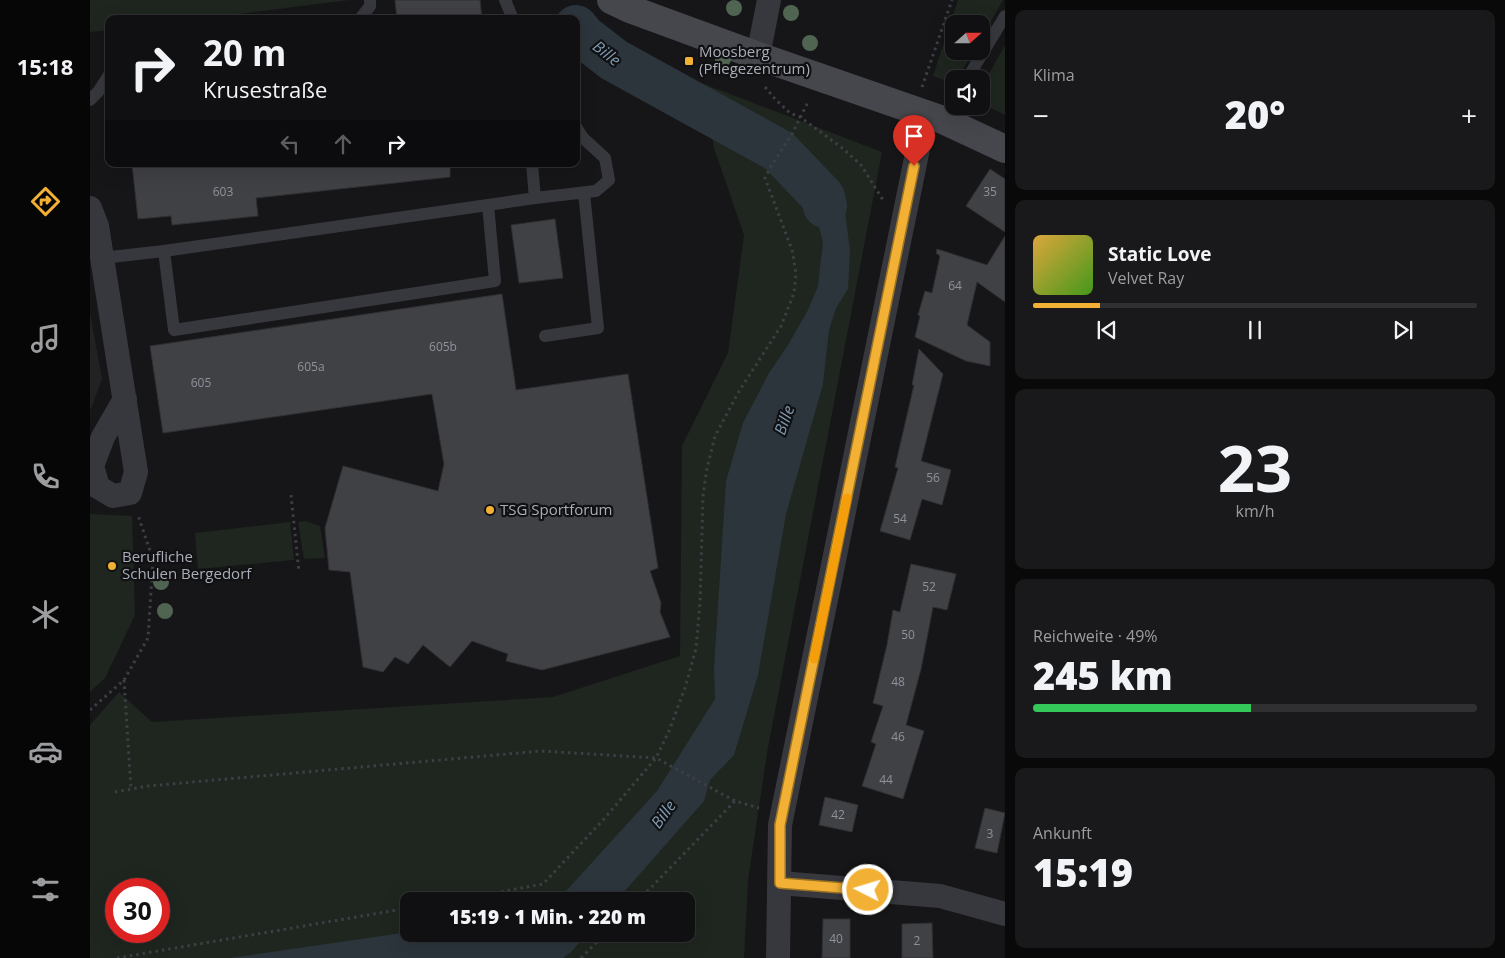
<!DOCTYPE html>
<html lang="de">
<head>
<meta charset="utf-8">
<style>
  :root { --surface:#101012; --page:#19191b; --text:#f1f3f6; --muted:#9c9d9f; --line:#303032; --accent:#f2b134 }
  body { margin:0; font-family:"Open Sans",sans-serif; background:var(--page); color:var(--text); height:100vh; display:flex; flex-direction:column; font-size:19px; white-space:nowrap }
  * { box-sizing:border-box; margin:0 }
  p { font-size:16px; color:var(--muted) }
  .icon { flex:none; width:28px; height:28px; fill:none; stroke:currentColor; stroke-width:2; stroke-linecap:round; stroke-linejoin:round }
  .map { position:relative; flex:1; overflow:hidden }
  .sheet { display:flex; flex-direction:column; gap:10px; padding:10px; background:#09090a; width:500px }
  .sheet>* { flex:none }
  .top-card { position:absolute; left:15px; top:15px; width:475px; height:152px; border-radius:10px; box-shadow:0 5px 20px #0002,0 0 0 1px var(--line); background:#101012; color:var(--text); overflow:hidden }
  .needle { width:32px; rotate:69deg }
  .fabs { position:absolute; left:855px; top:15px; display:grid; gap:10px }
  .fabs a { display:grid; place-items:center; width:45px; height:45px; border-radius:10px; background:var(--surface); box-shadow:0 5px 20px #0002,0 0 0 1px var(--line); font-size:25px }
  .speed { position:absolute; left:15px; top:878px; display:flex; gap:10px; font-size:25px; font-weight:700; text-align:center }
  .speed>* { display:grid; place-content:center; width:65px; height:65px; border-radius:50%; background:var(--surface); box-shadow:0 5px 20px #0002,0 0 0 1px var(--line); line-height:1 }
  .speed .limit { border:8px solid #d22; background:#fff; color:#111 }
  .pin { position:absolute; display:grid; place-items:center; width:42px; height:42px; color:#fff; margin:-51px -21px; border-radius:50% 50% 50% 0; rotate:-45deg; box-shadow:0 0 5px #0007 }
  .pin .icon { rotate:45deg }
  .me { position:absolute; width:55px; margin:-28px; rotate:275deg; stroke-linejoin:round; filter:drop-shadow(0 0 4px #0008) }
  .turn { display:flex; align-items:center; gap:18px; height:105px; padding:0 15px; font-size:22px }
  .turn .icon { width:65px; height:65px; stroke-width:2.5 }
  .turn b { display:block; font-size:35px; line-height:42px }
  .lanes { display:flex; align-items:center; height:48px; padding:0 15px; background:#0003; justify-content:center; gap:25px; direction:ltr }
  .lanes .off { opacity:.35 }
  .big { font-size:38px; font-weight:800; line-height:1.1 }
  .sheet .widget { flex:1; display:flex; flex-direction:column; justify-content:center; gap:8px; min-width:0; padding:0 18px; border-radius:10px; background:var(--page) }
  .sheet .dial { align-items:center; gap:0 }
  .dial b { font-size:65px; line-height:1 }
  .song { display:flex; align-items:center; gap:15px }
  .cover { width:60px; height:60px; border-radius:8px; background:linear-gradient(135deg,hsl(40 70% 55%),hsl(100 70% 35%)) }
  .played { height:5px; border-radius:2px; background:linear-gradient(90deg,var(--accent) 15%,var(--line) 15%) }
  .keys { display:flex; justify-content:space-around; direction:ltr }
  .heat { display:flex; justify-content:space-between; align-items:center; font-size:28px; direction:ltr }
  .charge { height:8px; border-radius:4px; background:linear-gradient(90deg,#34c759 49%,var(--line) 0) }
  .trip { position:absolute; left:310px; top:892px; width:295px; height:50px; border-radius:10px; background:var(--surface); box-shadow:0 5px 20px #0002,0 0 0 1px var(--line); font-weight:800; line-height:50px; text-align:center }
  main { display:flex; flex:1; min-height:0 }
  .tabs { display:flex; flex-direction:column; width:90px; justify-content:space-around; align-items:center; background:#060607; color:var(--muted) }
  .tabs .icon { width:35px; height:35px }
  .tabs .active { color:var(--accent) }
  .tabs b { font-size:22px; color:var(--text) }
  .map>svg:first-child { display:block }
  .built { fill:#222225 }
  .green { fill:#1e261f; fill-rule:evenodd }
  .water { fill:#2c353c }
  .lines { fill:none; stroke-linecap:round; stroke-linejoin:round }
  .river { stroke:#2c353c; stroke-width:44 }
  .building { fill:#404145; stroke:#303034 }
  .path { stroke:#3d3f44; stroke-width:3; stroke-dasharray:2.5 4; stroke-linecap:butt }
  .lane { stroke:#37383d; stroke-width:12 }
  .street { stroke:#37383d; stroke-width:24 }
  .secondary { stroke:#45474d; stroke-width:28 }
  .tree { fill:#506452 }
  .route-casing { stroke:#9d7322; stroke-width:12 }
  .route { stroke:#f2b134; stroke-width:9 }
  .slow { stroke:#f59e0b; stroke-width:9 }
  .poi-dot { fill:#f2b134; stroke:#111113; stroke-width:2 }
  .labels { text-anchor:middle; stroke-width:4.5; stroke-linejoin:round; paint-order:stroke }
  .number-label { font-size:12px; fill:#8e929b }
  .poi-label { font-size:15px; fill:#a8adb8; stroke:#111113; text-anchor:start }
  .water-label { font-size:16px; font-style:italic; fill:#7f9bb3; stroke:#111113 }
</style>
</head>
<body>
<main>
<nav class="tabs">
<b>15:18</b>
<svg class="icon active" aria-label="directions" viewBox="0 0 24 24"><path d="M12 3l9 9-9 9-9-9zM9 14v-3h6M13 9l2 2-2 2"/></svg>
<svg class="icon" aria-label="music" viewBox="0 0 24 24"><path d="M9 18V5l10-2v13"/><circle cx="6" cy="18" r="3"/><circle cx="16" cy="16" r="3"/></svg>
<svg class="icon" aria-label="phone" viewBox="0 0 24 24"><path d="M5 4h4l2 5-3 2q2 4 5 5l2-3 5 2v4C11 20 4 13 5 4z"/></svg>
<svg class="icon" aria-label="climate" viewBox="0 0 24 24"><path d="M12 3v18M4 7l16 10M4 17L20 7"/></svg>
<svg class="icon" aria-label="car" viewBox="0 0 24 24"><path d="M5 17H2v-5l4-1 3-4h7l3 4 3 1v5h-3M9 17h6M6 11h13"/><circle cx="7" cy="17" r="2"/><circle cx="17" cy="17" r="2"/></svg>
<svg class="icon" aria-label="filters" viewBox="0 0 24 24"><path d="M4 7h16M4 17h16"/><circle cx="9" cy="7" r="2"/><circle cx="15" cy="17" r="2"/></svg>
</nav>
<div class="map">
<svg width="915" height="958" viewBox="0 0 915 958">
  <rect width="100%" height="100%" fill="#161618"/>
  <!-- built -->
  <path class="built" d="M 0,313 L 12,379 L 0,411 Z"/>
  <!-- green -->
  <path class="green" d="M 0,0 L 259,0 L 107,19 L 19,19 L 19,30 L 0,32 Z
    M 868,0 L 913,0 L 891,39 L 891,24 L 864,24 L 864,51 L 884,51 L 867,79 L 864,79 L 864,83 L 843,76 Z
    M 915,45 L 915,115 L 891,103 L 891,88 Z
    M 614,84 L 792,152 L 677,753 L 658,880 L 654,958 L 0,958 L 0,725 L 29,692 L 62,722 L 463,697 L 590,656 L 592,446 L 638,353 L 654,235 L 624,148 ZM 26,889 L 69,889 L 69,931 L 26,931 ZM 319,901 L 596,901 L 596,934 L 319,934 Z
    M 0,514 L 42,516 L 45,615 L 15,678 L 0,692 Z
    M 215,521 L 230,526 L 235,558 L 214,559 L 208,522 Z
    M 200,522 L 204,560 L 108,569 L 105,533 Z"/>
  <!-- water -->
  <path class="water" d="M 711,152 L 733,175 L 755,212 L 760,251 L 758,289 L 746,308 L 739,330 L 733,384 L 696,514 L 668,675 L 644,755 L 620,780 L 614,801 L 526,901 L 467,901 L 567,791 L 625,699 L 624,669 L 636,481 L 653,423 L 679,373 L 698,345 L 718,310 L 728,286 L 733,242 L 725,212 L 689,166 Z
    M 319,932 L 319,934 L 497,934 L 481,952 L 473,958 L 140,958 Z"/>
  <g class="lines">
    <!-- river -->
    <path class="river" d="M 486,27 L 493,36 L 524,60 L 689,151 L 733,197 L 735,206"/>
  </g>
  <!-- building -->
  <path class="building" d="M 305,0 L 390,0 L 392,19 L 307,19 Z
    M 42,164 L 360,164 L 360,177 L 166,198 L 168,216 L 82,225 L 81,216 L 48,219 Z
    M 900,169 L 915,179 L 915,232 L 876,206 Z
    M 465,219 L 473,278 L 429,283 L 421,225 Z
    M 915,236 L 915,302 L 887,282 L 877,325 L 900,342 L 900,366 L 876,361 L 825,337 L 830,316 L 828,315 L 835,291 L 842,293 L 850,256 L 846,253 L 847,249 L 897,265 Z
    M 412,294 L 426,390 L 538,374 L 568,568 L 560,571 L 571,603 L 570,612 L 580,637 L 452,670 L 416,661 L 418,654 L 382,641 L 360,667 L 333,645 L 318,664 L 305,657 L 293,672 L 273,667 L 260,572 L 239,570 L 235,528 L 253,466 L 348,491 L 354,464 L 342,394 L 73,433 L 60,346 Z
    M 829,349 L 853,374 L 831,461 L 861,470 L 852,505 L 832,499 L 820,540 L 790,531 L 808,468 L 805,467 L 824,385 L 822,385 Z
    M 821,564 L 866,574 L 857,610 L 843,607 L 831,669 L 816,725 L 834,731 L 813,799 L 772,786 L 786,744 L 781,742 L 793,706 L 783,703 L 797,645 L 803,610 L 810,612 Z
    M 735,797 L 768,805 L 762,832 L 729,825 Z
    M 895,808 L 915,813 L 907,853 L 885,848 Z
    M 733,919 L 760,919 L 760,958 L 732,958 Z
    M 842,923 L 843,958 L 812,958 L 812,924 Z"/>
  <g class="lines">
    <!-- path -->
    <path class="path" d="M 675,87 L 685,99 L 700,113 L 710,117 L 751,147 L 771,165 L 793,200
      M 832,87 L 862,0
      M 201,495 L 209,572
      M 34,680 L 41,789
      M 0,710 L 34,680 L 58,638 L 63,560 L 48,515
      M 25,792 L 58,786 L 451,751 L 566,758 L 645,801
      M 360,901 L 453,884 L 513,820 L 566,758 L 579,731 L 596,685 L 606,648 L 610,603 L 613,496 L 617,468 L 625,436 L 648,393 L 691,326 L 704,293 L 706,273 L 702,250 L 675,178 L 681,166 L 702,134 L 719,100
      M 548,901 L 645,801 L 669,808
      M 27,958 L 319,908
      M 491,958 L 515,934"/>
    <!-- lane -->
    <path class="lane" d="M 415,0 L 423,19
      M 270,19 L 280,6 L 280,0
      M 877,79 L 915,16
      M 0,100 L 8,92 L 19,75
      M 853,120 L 864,101
      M 442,164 L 445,198 L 506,191 L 519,180 L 515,158 L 493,138 L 486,127
      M 398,205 L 405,281 L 84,330 L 74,251 L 398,205 L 445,198
      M 12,258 L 74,251
      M 455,336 L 508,328 L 494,193"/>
    <!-- street -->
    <path class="street" d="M 668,56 L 679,0
      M 0,208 L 7,226 L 46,472 L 40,493 L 23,496 L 8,487 L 2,466 L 13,437 L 35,399
      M 690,883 L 850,896 L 915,914
      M 688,958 L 690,825 L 832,129 L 827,111"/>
    <!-- secondary -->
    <path class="secondary" d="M 521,0 L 540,9 L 668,56 L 853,120 L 915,149"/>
  </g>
  <!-- trees -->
  <g class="tree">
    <circle cx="644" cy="8" r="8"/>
    <circle cx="701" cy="13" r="8"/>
    <circle cx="720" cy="43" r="8"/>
    <circle cx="633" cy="59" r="8"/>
    <circle cx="71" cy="582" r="8"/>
    <circle cx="75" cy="611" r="8"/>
  </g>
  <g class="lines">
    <defs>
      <path id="route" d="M 778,890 L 690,883 L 690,825 L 824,166"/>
    </defs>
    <!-- route casing -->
    <use href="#route" class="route-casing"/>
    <!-- route -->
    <use href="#route" class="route"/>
    <!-- slow -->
    <path class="slow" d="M 724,659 L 757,498"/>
  </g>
  <!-- markers -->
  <g class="poi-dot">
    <rect x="594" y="56" width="10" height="10" rx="2.5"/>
    <circle cx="400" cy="510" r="5"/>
    <circle cx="22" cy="566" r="5"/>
  </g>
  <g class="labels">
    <!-- number labels -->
    <g class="number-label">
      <text x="133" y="196">603</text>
      <text x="900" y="196">35</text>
      <text x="865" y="290">64</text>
      <text x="353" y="351">605b</text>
      <text x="221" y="371">605a</text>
      <text x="111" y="387">605</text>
      <text x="843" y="482">56</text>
      <text x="810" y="523">54</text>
      <text x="839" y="591">52</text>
      <text x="818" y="639">50</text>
      <text x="808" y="686">48</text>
      <text x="808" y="741">46</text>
      <text x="796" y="784">44</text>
      <text x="748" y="819">42</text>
      <text x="900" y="838">3</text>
      <text x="746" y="943">40</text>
      <text x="827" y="945">2</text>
    </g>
    <!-- poi labels -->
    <g class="poi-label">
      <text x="609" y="57">Moosberg<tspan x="609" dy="17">(Pflegezentrum)</tspan></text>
      <text x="410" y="515">TSG Sportforum</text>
      <text x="32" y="562">Berufliche<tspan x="32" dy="17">Schulen Bergedorf</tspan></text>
    </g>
    <!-- water labels -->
    <g class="water-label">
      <text transform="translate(517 53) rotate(38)" y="6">Bille</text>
      <text transform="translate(694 420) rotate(-70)" y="6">Bille</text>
      <text transform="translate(573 814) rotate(-54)" y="6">Bille</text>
    </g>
  </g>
</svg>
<div class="fabs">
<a><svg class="needle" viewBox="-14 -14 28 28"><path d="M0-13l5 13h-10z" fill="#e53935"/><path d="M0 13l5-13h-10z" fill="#9c9d9f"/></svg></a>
<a><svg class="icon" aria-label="sound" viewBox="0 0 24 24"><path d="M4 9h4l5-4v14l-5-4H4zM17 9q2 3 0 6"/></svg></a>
</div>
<div class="speed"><div class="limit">30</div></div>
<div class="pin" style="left:824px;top:166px;background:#d93025"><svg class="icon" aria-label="arrive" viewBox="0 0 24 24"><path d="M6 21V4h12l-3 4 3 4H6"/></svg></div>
<svg class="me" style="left:778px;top:890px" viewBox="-20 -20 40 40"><circle r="17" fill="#f2b134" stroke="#fff" stroke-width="3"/><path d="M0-11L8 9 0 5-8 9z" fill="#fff"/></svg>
<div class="trip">15:19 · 1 Min. · 220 m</div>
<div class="top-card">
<div class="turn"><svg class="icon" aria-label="right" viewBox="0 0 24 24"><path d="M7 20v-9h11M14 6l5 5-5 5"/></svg><div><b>20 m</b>Krusestraße</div></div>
<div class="lanes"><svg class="icon off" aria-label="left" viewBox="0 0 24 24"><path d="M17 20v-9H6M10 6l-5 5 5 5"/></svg><svg class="icon off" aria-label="ahead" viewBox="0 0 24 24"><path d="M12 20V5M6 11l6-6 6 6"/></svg><svg class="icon" aria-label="right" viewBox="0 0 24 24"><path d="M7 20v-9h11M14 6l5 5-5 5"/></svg></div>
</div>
</div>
<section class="sheet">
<div class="widget"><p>Klima</p>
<div class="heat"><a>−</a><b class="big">20°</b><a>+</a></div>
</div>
<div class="widget">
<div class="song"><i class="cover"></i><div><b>Static Love</b><p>Velvet Ray</p></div></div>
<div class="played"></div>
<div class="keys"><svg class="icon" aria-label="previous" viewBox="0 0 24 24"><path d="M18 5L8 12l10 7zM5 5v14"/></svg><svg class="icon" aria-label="pause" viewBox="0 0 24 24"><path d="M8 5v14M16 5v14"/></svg><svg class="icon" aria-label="next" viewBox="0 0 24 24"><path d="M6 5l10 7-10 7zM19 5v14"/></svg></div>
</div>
<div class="widget dial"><b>23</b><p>km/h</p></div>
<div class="widget"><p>Reichweite · 49%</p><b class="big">245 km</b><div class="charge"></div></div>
<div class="widget"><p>Ankunft</p><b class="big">15:19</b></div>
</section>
</main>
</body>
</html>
